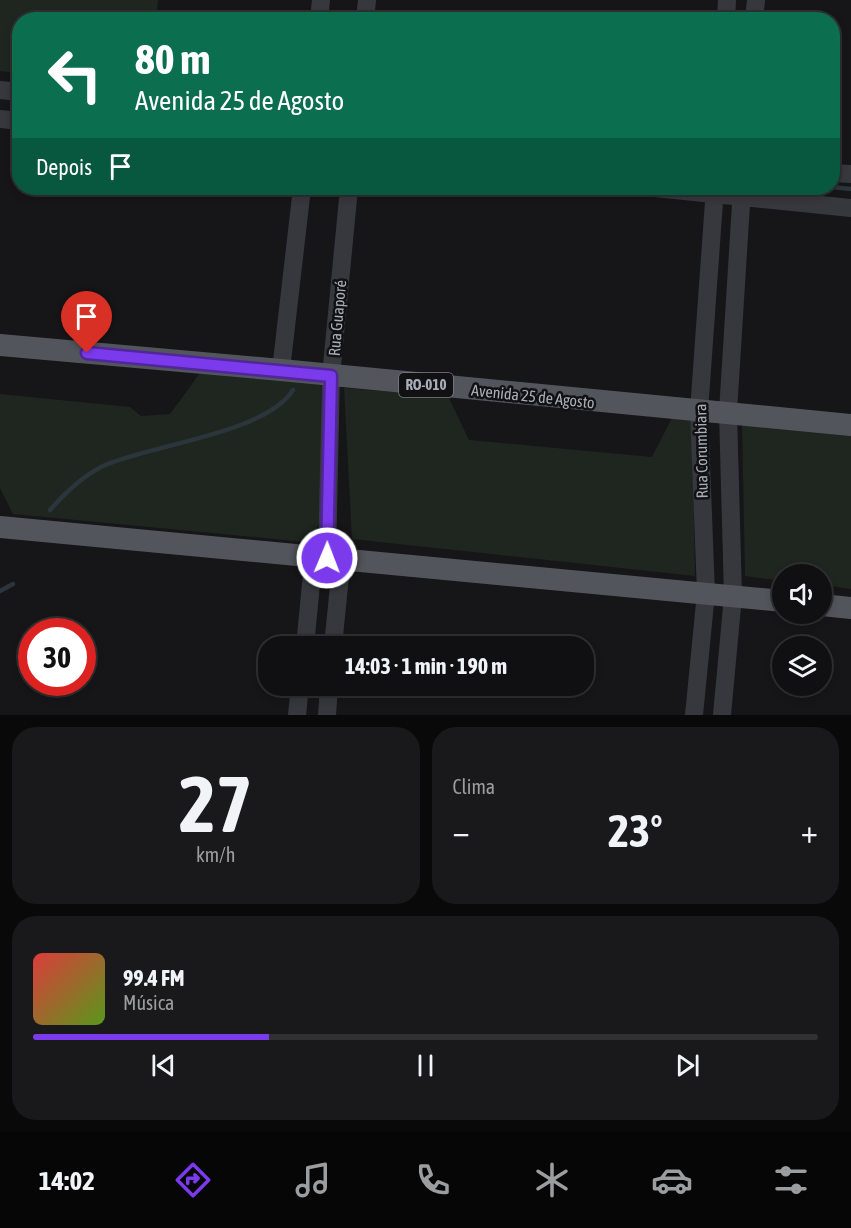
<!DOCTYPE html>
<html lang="pt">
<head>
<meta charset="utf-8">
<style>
  :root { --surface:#101012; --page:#19191b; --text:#f1f3f6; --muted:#9c9d9f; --line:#303032; --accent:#7c3aed }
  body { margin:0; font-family:"Asap Condensed",sans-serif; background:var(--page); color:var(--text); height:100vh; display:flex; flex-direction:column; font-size:22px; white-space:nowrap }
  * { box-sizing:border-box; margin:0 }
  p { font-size:20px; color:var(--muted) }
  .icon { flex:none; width:33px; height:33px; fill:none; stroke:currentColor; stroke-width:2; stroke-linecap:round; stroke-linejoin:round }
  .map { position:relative; height:715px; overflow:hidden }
  .details { display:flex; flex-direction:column; gap:12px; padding:12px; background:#09090a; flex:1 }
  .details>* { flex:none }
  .banner { position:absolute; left:12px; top:12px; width:828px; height:183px; border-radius:24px; box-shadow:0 3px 9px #0003,0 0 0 2px var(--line); background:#0b6e4f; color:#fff; overflow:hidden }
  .buttons { position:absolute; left:772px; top:564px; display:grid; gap:12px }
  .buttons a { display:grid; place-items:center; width:60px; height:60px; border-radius:50%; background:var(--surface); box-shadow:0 3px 9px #0003,0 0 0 2px var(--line); font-size:30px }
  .speed { position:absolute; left:18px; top:618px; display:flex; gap:12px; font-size:30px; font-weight:700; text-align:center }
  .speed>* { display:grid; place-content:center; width:78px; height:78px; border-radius:50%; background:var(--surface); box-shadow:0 3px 9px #0003,0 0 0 2px var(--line); line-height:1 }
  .speed .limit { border:9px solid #d22; background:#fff; color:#111 }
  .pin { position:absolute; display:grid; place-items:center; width:51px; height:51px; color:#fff; margin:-62px -26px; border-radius:50% 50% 50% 0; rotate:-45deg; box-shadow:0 0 6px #0007 }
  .pin .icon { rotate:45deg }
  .me { position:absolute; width:66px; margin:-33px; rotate:1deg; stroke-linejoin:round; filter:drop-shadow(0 0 4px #0008) }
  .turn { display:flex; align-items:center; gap:21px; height:126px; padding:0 24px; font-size:27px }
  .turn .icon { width:78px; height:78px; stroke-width:2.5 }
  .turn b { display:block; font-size:42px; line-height:51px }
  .then { display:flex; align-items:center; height:57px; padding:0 24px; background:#0003; gap:12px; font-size:22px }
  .big { font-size:45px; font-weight:700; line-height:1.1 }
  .details .tile { flex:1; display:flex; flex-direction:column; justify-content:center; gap:9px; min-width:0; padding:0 21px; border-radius:24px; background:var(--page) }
  .details .dial { align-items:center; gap:0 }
  .dial b { font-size:78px; line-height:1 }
  .song { display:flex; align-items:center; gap:18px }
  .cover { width:72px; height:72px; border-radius:9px; background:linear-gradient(135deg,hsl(0 70% 55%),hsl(90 70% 35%)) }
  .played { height:6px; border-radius:3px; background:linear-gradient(90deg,var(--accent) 30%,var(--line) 30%) }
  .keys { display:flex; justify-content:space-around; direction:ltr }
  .heat { display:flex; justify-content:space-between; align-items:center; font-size:33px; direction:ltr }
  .details .tiles { flex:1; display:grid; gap:12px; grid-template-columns:1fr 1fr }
  .tile:last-child { grid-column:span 2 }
  .trip { position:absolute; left:258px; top:636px; width:336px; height:60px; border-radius:24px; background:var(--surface); box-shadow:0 3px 9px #0003,0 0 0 2px var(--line); font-weight:700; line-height:60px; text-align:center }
  .tab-bar { display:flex; height:96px; justify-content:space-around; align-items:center; background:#060607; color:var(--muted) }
  .tab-bar .icon { width:42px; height:42px }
  .tab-bar .active { color:var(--accent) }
  .tab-bar b { font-size:27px; color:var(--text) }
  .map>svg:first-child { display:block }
  .green { fill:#1e261f }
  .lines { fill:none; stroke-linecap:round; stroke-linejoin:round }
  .stream { stroke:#2c353c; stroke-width:4.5 }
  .minor { stroke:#37383d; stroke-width:18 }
  .major { stroke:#53555c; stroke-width:22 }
  .route-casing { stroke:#51269a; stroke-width:15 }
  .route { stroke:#7c3aed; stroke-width:10 }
  .labels { text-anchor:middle; stroke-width:5; stroke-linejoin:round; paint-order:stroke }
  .shield { fill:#111113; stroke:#7b7e86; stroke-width:1.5 }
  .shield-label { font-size:15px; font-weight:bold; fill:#a8adb8 }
  .street-label { font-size:16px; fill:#a8adb8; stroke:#111113 }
</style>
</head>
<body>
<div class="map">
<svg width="851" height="715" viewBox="0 0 851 715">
  <rect width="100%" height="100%" fill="#161618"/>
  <!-- green -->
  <path class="green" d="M 0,0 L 158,0 L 156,19 L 20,20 L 19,73 L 0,71 Z
    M 203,369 L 321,385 L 321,522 L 306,542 L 13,514 L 0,488 L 0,394 L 130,407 L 141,416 L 170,414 Z
    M 344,388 L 448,396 L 469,440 L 652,457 L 673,416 L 692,418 L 695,576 L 352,539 Z
    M 742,425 L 851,435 L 851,589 L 822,585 L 822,574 L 783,574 L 783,581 L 745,576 Z"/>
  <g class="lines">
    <!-- stream -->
    <path class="stream" d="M 832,187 L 851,189
      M 50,510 C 64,494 83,476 103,466 C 152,444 265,434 293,390
      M 0,591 L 13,584"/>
    <!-- minor -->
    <path class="minor" d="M 319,20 L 321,0
      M 365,20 L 367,0
      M 726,20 L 727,0
      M 754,20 L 756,0
      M 0,90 L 20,92
      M 0,119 L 20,121
      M 832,173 L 851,174
      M 655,188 L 851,208
      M 281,370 L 302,188
      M 305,646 L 312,574 L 327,558
      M 333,646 L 340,576 L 327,558 L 331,376 L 349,188
      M 297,715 L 300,686
      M 327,715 L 329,686
      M 694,715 L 706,593 L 699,411 L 715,188
      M 722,715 L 733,596 L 728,412 L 742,188"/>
    <!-- major -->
    <path class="major" d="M 0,345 L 281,370 L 851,425
      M 0,527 L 783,601
      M 822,605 L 851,608"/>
  </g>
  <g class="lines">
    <defs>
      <path id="route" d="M 87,353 L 331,376 L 327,558"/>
    </defs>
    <!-- route casing -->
    <use href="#route" class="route-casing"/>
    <!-- route -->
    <use href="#route" class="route"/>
  </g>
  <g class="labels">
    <!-- shield labels -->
    <rect class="shield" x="399" y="373" width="54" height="24" rx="4.5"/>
    <g class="shield-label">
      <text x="426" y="390">RO-010</text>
    </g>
    <!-- street labels -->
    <g class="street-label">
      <text transform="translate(337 318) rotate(-85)" y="6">Rua Guaporé</text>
      <text transform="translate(533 396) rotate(6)" y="6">Avenida 25 de Agosto</text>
      <text transform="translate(701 451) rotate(-91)" y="6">Rua Corumbiara</text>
    </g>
  </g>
</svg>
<div class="buttons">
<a><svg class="icon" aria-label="sound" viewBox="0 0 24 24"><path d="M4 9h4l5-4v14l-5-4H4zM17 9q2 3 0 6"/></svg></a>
<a><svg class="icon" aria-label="layers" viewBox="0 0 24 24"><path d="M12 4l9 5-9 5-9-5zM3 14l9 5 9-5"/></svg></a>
</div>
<div class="speed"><div class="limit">30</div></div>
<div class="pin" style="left:87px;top:353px;background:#d93025"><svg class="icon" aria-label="arrive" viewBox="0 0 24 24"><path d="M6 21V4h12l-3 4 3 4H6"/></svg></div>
<svg class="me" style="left:327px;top:558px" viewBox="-20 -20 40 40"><circle r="17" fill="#7c3aed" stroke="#fff" stroke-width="3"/><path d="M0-11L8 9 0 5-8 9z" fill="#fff"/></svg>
<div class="trip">14:03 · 1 min · 190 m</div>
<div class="banner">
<div class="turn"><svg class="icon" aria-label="left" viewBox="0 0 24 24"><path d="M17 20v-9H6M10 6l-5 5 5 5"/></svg><div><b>80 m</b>Avenida 25 de Agosto</div></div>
<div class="then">Depois<svg class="icon" aria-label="arrive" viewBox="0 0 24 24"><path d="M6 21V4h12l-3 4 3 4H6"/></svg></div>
</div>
</div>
<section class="details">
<div class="tiles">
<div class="tile dial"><b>27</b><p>km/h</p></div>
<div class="tile"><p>Clima</p>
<div class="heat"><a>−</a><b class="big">23°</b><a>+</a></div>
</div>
<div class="tile">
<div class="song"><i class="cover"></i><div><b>99.4 FM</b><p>Música</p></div></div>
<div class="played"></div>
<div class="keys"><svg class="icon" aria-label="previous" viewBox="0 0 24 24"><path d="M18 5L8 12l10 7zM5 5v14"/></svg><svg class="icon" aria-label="pause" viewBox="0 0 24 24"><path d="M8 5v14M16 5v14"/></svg><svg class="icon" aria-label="next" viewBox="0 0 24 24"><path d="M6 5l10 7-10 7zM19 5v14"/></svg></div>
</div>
</div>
</section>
<nav class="tab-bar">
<b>14:02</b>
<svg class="icon active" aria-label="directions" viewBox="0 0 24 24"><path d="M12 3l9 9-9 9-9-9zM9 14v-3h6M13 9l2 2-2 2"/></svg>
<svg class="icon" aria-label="music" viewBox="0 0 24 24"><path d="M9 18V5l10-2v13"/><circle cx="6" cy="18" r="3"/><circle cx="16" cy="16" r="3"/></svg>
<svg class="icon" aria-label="phone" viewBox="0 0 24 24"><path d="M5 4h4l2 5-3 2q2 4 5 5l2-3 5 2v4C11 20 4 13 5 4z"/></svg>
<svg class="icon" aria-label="climate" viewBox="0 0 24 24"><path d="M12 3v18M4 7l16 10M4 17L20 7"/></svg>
<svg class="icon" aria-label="car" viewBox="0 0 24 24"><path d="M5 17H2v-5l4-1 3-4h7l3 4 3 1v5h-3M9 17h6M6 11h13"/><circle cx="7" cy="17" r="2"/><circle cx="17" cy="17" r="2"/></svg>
<svg class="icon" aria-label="filters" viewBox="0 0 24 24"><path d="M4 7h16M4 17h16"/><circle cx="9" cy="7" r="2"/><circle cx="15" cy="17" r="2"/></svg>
</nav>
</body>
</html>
